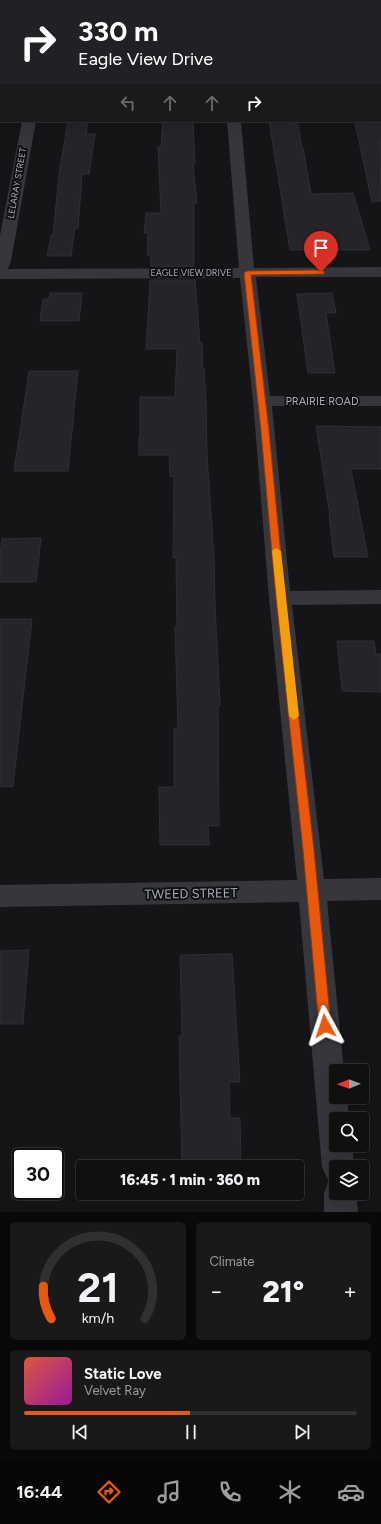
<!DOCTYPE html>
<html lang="en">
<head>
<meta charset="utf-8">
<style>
  :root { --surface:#101011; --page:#19191a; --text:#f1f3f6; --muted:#9c9d9f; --line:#303031; --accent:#ea580c }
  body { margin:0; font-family:Figtree,sans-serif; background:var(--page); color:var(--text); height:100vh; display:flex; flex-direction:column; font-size:15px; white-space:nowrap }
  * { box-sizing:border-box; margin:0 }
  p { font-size:13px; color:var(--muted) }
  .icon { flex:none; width:22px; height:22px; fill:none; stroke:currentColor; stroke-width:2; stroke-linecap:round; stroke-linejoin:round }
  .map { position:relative; height:1212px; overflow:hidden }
  .side { display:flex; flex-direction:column; gap:10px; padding:10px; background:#090909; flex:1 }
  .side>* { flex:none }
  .guide { position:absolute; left:0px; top:0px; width:381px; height:122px; box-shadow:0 4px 16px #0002,0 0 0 1px var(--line); background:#202124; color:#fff; overflow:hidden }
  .needle { width:26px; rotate:269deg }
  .buttons { position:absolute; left:329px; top:1064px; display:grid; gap:8px }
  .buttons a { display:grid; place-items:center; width:40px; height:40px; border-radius:4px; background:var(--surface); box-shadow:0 4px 16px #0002,0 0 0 1px var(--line); font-size:20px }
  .speed { position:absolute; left:12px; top:1148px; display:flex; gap:8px; font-size:20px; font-weight:700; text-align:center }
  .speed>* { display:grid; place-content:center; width:52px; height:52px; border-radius:50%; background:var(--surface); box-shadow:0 4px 16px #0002,0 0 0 1px var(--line); line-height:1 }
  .speed .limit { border:2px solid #111; border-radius:6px; background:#fff; color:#111 }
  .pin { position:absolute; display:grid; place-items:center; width:34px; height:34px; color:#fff; margin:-41px -17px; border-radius:50% 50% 50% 0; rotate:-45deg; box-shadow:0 0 4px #0007 }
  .pin .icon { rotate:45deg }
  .me { position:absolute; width:44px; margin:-22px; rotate:355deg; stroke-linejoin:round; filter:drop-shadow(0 0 3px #0008) }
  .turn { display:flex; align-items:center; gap:14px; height:84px; padding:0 12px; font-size:18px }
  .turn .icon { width:52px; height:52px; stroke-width:2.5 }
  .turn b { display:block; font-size:28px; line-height:34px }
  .lanes { display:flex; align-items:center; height:38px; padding:0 12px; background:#0003; justify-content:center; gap:20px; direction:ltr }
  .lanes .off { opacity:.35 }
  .big { font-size:30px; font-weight:800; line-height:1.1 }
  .side .card { flex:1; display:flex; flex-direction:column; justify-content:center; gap:6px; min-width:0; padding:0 14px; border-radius:6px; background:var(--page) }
  .side .dial { align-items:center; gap:0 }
  .dial svg { height:104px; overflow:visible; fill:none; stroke:var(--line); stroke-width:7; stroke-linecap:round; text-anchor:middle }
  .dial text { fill:var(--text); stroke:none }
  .song { display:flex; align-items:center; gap:12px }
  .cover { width:48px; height:48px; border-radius:6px; background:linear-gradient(135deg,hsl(10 70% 55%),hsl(300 70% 35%)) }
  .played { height:4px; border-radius:2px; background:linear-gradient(90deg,var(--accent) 50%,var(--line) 50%) }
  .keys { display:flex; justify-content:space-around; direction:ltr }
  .heat { display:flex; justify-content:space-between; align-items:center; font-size:22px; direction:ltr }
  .side .tiles { flex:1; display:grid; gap:10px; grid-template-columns:1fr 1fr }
  .card:last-child { grid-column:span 2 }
  .trip { position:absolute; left:76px; top:1160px; width:228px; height:40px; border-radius:4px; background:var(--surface); box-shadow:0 4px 16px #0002,0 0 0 1px var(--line); font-weight:800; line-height:40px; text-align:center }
  .tab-bar { display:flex; height:64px; justify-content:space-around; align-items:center; background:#060607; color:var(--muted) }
  .tab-bar .icon { width:28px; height:28px }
  .tab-bar .active { color:var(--accent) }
  .tab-bar b { font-size:18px; color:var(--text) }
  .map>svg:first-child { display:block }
  .building { fill:#252529; stroke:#2f2f34 }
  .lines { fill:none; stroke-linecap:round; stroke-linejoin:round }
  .street { fill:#36373d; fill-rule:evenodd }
  .route { fill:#ea580c; stroke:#983908 }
  .slow { fill:#f59e0b }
  .labels { text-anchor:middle; stroke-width:4; stroke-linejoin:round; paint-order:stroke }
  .far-street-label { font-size:9px; fill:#a6acb8; stroke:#101012 }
  .street-label { font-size:11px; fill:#a6acb8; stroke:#101012 }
  .near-street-label { font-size:13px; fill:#a6acb8; stroke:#101012 }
</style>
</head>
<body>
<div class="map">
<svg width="381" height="1212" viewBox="0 0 381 1212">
  <rect width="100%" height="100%" fill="#151517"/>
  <!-- building -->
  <path class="building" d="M 68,121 L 88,121 L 86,134 L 95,134 L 89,174 L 82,174 L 78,228 L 75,228 L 71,256 L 47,256 L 51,235 L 53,235 L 59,174 Z
    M 163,121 L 193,121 L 195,163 L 193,163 L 197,203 L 194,203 L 194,267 L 151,267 L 151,255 L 147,255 L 148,233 L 144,233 L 146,213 L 161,213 L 158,147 L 161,147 Z
    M 269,121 L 290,121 L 290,124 L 298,124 L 302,148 L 303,148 L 311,194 L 353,193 L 370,250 L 290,250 Z
    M 380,121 L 381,201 L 372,202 L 355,122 Z
    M 150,280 L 195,280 L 200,343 L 202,343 L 203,368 L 204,368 L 206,400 L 207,455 L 214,557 L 215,605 L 220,706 L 218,706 L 219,826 L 208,826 L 209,845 L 160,845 L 159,787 L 174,787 L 174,728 L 178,728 L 175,627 L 177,627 L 176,558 L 173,558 L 174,476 L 170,477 L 169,455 L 139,455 L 139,437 L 140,437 L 140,397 L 175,397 L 177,349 L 146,349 Z
    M 50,293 L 82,293 L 79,321 L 40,321 L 43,299 L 49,299 Z
    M 332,293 L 336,313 L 326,313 L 335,373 L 308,373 L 297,294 Z
    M 29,371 L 78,371 L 68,471 L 14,471 Z
    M 316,426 L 381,427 L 381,469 L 351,469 L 368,557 L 334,557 L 329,515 L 330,515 Z
    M 41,538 L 36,582 L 0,582 L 0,554 L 2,539 Z
    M 0,619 L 32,619 L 13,787 L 0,786 Z
    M 337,641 L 374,641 L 376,654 L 381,654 L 381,692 L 342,691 Z
    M 29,950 L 23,1024 L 0,1024 L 0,951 Z
    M 232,954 L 240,1082 L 229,1082 L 230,1118 L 240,1118 L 241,1167 L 182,1167 L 179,1036 L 182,1036 L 180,955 Z
    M 182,1193 L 235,1193 L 235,1200 L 182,1200 Z"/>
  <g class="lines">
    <!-- street -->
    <path class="street" d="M 219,0 L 229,0 L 229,1 L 219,1 Z
      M 380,29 L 381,29 L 381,35 L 380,35 Z
      M 0,31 L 1,31 L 1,37 L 0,37 Z
      M 0,99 L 1,99 L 1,107 L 0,107 Z
      M 22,121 L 36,121 L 11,261 L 8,269 L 239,268 L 227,121 L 241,121 L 254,268 L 381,267 L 381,277 L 256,277 L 270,396 L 381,396 L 381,406 L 272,406 L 290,591 L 381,590 L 381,604 L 292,605 L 324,879 L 381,878 L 381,900 L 327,901 L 344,1071 L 336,1071 L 336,1097 L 347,1097 L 349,1119 L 336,1119 L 336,1145 L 352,1145 L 354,1167 L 336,1167 L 336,1193 L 356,1193 L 358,1212 L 324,1212 L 324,1193 L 328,1182 L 332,1180 L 327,1178 L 322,1167 L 299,902 L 0,907 L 0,885 L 297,880 L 269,598 L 253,401 L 240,278 L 0,279 L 0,236 Z"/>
  </g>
  <!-- route -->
  <path class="route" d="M 321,270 L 324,271 L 324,274 L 251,275 L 269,431 L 285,598 L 314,850 L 331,1026 L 330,1029 L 325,1031 L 321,1029 L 319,1026 L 303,850 L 276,598 L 261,431 L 244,273 L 247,271 Z"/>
  <!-- slow -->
  <path class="slow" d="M 276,548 L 281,551 L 299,716 L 294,720 L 289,716 L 272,551 Z"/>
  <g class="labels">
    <!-- far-street labels -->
    <g class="far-street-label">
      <text transform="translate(17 183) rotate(-80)" y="3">LELARAY STREET</text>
      <text x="191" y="276">EAGLE VIEW DRIVE</text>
    </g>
    <!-- street labels -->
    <g class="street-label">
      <text x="322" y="405">PRAIRIE ROAD</text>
    </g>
    <!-- near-street labels -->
    <g class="near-street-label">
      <text transform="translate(191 893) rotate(-1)" y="5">TWEED STREET</text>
    </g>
  </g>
</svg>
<div class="buttons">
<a><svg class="needle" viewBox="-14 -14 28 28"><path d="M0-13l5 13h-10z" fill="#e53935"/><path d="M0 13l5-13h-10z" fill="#9c9d9f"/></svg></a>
<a><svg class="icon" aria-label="search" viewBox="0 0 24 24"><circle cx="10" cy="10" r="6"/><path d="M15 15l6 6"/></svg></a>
<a><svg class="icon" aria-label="layers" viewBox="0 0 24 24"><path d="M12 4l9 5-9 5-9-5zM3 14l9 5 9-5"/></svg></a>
</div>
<div class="speed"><div class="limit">30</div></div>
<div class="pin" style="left:321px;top:272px;background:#d93025"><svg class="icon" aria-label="arrive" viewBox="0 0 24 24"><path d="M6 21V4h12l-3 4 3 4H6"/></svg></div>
<svg class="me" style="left:325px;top:1026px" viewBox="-20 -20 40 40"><path d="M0-17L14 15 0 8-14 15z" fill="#ea580c" stroke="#fff" stroke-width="4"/></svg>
<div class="trip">16:45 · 1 min · 360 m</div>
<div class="guide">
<div class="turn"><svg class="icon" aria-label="right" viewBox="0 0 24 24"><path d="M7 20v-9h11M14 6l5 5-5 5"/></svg><div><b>330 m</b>Eagle View Drive</div></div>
<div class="lanes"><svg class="icon off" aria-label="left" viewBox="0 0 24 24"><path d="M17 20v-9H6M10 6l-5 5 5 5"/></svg><svg class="icon off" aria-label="ahead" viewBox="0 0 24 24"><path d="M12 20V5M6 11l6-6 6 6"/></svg><svg class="icon off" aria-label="ahead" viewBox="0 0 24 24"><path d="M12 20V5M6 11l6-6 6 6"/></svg><svg class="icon" aria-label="right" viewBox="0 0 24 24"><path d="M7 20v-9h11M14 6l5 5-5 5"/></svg></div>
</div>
</div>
<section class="side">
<div class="tiles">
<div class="card dial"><svg viewBox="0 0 100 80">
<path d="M14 69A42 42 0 1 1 86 69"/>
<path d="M14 69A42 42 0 0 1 8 44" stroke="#ea580c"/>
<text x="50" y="56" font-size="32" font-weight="700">21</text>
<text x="50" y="72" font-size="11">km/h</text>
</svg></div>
<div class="card"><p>Climate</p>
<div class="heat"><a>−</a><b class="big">21°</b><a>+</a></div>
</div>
<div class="card">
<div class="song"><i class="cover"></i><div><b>Static Love</b><p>Velvet Ray</p></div></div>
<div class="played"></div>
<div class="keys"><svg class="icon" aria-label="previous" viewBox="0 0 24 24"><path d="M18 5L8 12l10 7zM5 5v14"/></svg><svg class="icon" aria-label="pause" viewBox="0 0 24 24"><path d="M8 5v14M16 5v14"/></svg><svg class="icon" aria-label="next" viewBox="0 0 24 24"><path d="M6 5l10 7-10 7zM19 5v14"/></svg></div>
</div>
</div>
</section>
<nav class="tab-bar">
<b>16:44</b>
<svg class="icon active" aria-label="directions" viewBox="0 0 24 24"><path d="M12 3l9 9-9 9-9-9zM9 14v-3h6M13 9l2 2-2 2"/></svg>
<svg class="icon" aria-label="music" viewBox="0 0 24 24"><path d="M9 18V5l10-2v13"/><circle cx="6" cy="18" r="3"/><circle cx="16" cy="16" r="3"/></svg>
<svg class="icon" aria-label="phone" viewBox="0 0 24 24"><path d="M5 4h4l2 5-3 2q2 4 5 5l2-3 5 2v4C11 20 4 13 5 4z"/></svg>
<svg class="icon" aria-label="climate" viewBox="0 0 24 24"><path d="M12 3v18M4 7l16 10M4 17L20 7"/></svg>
<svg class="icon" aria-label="car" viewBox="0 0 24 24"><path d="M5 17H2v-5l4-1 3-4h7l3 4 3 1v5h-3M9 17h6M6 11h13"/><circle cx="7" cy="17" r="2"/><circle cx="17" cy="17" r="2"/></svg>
</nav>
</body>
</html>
